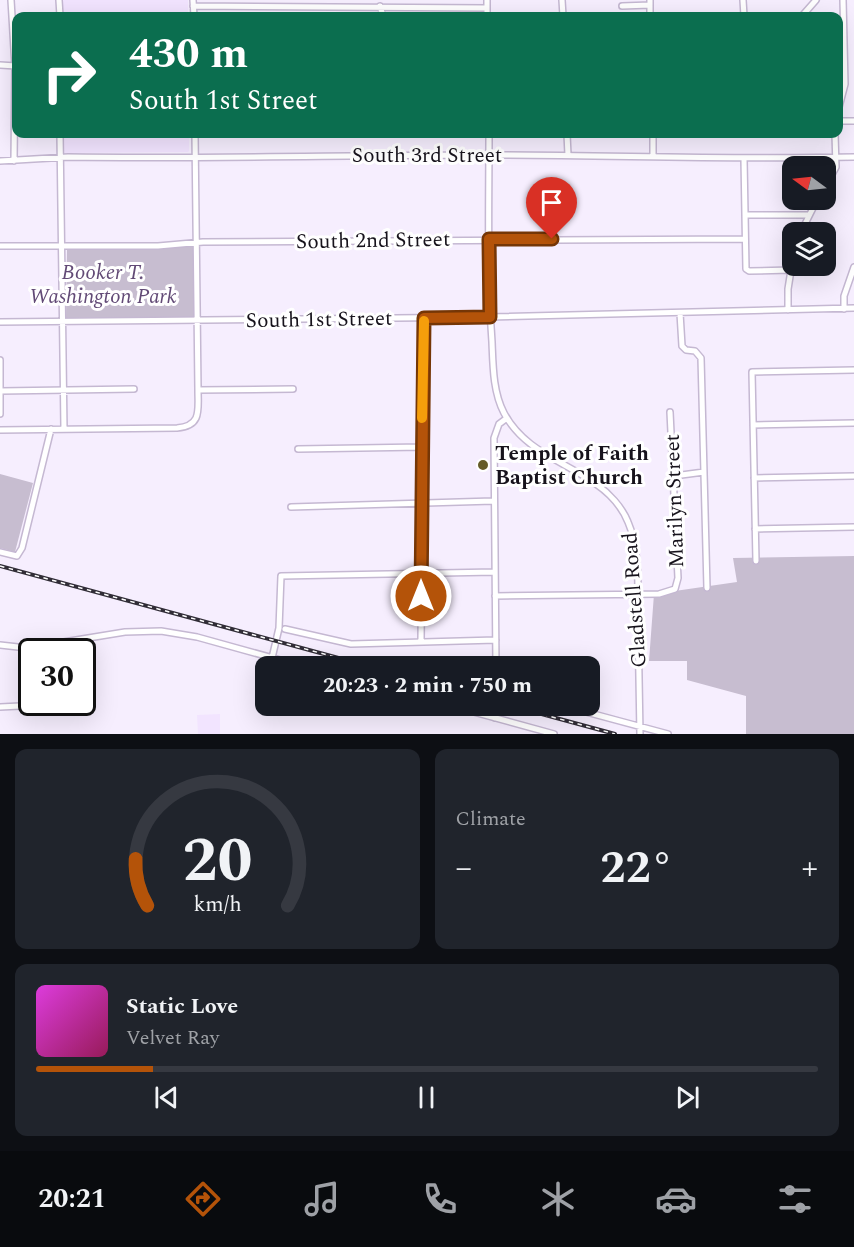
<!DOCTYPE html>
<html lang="en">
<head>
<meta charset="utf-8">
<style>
  :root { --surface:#171b24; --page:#20242c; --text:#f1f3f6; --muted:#9ea1a6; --line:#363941; --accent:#b45309 }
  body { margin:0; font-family:Spectral,serif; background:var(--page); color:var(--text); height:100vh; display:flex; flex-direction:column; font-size:22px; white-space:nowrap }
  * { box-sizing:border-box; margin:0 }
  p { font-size:20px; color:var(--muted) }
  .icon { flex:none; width:33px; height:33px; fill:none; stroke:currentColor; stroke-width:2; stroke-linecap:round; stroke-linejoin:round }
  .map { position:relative; height:734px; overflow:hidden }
  .panel { display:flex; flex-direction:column; gap:15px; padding:15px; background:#0d0f14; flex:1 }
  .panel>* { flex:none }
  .top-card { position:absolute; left:12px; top:12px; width:831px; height:126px; border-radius:12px; box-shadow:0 6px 24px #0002; background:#0b6e4f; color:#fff; overflow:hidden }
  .needle { width:39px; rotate:285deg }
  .controls { position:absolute; left:782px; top:156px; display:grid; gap:12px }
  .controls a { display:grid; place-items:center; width:54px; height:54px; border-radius:12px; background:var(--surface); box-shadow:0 6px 24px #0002; font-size:30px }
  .speed { position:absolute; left:18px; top:638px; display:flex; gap:12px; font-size:30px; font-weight:700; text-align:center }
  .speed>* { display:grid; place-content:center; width:78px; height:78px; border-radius:50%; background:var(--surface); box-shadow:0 6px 24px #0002; line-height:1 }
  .speed .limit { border:3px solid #111; border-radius:9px; background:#fff; color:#111 }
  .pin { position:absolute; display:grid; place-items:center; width:51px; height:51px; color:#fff; margin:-62px -26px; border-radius:50% 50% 50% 0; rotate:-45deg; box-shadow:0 0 6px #0007 }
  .pin .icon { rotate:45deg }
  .me { position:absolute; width:66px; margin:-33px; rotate:0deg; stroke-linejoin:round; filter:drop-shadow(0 0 4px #0008) }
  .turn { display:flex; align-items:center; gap:21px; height:126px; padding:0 18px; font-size:27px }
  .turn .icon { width:78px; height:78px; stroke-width:2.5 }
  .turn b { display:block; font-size:42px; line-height:51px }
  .big { font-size:45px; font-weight:700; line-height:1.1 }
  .panel .card { flex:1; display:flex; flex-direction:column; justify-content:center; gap:9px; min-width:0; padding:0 21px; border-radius:12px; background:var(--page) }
  .panel .dial { align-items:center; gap:0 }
  .dial svg { height:156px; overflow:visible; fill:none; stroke:var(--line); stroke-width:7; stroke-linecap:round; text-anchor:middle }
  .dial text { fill:var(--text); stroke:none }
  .song { display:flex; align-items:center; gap:18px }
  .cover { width:72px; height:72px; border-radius:9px; background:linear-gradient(135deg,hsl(300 70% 55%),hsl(330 70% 35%)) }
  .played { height:6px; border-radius:3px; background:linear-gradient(90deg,var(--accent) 15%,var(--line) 15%) }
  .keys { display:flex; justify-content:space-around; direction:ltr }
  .heat { display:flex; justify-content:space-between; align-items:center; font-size:33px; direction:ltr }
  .panel .tiles { flex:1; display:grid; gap:15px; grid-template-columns:1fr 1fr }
  .card:last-child { grid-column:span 2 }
  .trip { position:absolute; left:255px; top:656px; width:345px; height:60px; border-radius:12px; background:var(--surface); box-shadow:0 6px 24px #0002; font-weight:700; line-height:60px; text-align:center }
  .tab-bar { display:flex; height:96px; justify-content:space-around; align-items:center; background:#090b0e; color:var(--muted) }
  .tab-bar .icon { width:42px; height:42px }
  .tab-bar .active { color:var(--accent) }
  .tab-bar b { font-size:27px; color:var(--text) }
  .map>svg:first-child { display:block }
  .built { fill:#f2e4ff }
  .green { fill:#c7bdd0 }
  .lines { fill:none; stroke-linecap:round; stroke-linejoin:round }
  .minor-casing { stroke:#c5b8d2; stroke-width:8 }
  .minor { stroke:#fff; stroke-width:5 }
  .rail-casing { stroke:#312d37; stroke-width:4 }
  .rail { stroke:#fff; stroke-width:1.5; stroke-dasharray:4.5; stroke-linecap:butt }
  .route-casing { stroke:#753606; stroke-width:15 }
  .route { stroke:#b45309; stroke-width:10 }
  .slow { stroke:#f59e0b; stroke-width:10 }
  .poi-dot { fill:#655b28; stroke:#fff; stroke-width:2 }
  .labels { text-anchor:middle; stroke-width:6; stroke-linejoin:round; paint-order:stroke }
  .street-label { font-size:21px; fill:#17131c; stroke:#fff }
  .park-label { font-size:21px; font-style:italic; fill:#624a76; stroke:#fff }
  .poi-label { font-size:21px; font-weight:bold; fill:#17131c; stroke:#fff; text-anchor:start }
</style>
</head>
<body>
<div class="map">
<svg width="854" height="734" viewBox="0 0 854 734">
  <rect width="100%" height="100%" fill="#f6eefe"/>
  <!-- built -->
  <path class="built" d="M 61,0 L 188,0 L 188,16 L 62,16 Z
    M 63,134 L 189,134 L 189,151 L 188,152 L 63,153 Z
    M 220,714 L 220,734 L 198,734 L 197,715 Z"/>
  <!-- green -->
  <path class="green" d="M 193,246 L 194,317 L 66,318 L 67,249 Z
    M 0,474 L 33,483 L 15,552 L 0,548 Z
    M 854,556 L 854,734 L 746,734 L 746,696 L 687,680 L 687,661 L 649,661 L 654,594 L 737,582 L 733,558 Z"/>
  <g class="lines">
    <defs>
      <path id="minor" d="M 11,0 L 15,66 L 14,161
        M 59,0 L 60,16
        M 193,0 L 194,16
        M 487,0 L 487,16
        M 562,0 L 563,16
        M 650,0 L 650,16
        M 743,0 L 744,16
        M 193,6 L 487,8
        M 380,6 L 383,16
        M 622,6 L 650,5
        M 802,16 L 816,0
        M 0,65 L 16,66
        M 838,111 L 845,84 L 843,0
        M 838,121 L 854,121
        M 60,134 L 64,429
        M 489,134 C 489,203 487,273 492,342 C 493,366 493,392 504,413 C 524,451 564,461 596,484 C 609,493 622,507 628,522 C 640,549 638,591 638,621 C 639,658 639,696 640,734
        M 567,134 L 568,155
        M 653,134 L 653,156
        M 744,159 L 746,269 L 749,271 L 791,270
        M 0,161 L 68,157 C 209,159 350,155 491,155 C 612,155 733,160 854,157
        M 825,187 L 836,167 L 835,134
        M 745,215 L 808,215
        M 801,232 L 817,200
        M 0,246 L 158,246 L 203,242 L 745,239
        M 844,309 L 844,296 L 854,267
        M 788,310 L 788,289 L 792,264
        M 680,313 L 682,346 L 686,350 L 695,351 L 701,358 L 707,588
        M 0,322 L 490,317 L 854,308
        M 0,360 L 0,414
        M 198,390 L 293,389
        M 1,391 L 134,389
        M 753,425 L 854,423
        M 0,430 L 177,428 C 202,426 198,410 198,390 L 195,134
        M 298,449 L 422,447
        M 674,476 L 704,472
        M 754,478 L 854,476
        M 291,507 L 493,501
        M 755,529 L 854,527
        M 0,552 L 17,556 L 22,548 L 51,429
        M 756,561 L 752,372 L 854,370
        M 495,596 L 659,594 L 675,589 L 678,578 L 670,412
        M 285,629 L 351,644 L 496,640
        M 421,642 L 424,318
        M 0,645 L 27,648 L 125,632 L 161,631 L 197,637 L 302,666
        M 272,658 L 279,628 L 281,576 L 495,572
        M 496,666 L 494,438 L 499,424 L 507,418
        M 448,705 L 554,734
        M 560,705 L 668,734
        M 0,707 L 40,705
        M 495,718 L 496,705"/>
    </defs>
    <!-- minor casing -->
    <use href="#minor" class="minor-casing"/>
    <!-- minor -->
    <use href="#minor" class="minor"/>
    <defs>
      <path id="rail" d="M 0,566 L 368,666
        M 508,705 L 615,734"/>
    </defs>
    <!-- rail casing -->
    <use href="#rail" class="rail-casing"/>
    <!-- rail -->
    <use href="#rail" class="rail"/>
  </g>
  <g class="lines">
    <defs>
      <path id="route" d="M 421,596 L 424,318 L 490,317 L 489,239 L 552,239"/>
    </defs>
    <!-- route casing -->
    <use href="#route" class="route-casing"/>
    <!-- route -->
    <use href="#route" class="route"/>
    <!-- slow -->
    <path class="slow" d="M 422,418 L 424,321"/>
  </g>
  <!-- markers -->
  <circle class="poi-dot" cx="483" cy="465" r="6"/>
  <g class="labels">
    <!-- street labels -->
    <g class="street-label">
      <text x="427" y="162">South 3rd Street</text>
      <text transform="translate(373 240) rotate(-1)" y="7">South 2nd Street</text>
      <text transform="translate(319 319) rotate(-1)" y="7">South 1st Street</text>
      <text transform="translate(674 501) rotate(-92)" y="7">Marilyn Street</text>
      <text transform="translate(634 600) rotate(-94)" y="7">Gladstell Road</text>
    </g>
    <!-- park labels -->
    <g class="park-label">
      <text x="103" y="279">Booker T.<tspan x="103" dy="24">Washington Park</tspan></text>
    </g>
    <!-- poi labels -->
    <g class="poi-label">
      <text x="495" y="460">Temple of Faith<tspan x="495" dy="24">Baptist Church</tspan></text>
    </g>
  </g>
</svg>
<div class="controls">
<a><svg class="needle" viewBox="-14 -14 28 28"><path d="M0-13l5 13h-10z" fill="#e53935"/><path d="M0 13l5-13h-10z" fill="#9ea1a6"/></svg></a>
<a><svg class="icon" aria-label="layers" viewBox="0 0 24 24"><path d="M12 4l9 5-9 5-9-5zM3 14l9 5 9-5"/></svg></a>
</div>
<div class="speed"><div class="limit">30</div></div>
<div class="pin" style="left:552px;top:239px;background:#d93025"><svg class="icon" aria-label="arrive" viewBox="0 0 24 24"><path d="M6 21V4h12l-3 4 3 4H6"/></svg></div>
<svg class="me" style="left:421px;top:596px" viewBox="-20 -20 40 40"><circle r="17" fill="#b45309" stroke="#fff" stroke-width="3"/><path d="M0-11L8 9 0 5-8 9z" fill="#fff"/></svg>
<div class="trip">20:23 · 2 min · 750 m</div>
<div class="top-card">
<div class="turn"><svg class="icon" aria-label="right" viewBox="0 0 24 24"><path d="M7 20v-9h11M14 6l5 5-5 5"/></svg><div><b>430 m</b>South 1st Street</div></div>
</div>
</div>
<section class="panel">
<div class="tiles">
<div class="card dial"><svg viewBox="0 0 100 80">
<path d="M14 69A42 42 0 1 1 86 69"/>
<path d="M14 69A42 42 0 0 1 8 45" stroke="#b45309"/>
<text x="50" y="56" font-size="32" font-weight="700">20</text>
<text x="50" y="72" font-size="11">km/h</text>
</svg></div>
<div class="card"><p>Climate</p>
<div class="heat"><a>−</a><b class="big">22°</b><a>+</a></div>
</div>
<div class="card">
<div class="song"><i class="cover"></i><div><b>Static Love</b><p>Velvet Ray</p></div></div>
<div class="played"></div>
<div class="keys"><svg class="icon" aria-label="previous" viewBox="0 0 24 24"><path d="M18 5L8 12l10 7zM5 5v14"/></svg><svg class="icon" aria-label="pause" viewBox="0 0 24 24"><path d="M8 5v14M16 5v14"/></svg><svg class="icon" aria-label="next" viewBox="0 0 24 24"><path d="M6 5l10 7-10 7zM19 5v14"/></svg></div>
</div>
</div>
</section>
<nav class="tab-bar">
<b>20:21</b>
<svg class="icon active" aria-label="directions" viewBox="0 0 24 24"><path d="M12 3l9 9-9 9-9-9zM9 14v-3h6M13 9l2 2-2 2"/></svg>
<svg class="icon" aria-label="music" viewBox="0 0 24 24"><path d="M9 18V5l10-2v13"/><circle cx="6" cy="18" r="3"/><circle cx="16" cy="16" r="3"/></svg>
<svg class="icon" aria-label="phone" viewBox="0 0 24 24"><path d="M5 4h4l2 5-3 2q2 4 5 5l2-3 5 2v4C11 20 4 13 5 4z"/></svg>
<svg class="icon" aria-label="climate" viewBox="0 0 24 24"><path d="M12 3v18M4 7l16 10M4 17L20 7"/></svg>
<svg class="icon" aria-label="car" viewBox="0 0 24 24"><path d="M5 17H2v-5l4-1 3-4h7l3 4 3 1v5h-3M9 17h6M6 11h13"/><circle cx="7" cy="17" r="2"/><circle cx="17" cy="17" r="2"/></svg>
<svg class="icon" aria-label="filters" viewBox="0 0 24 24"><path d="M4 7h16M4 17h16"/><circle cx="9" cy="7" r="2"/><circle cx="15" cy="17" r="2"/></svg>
</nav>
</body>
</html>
